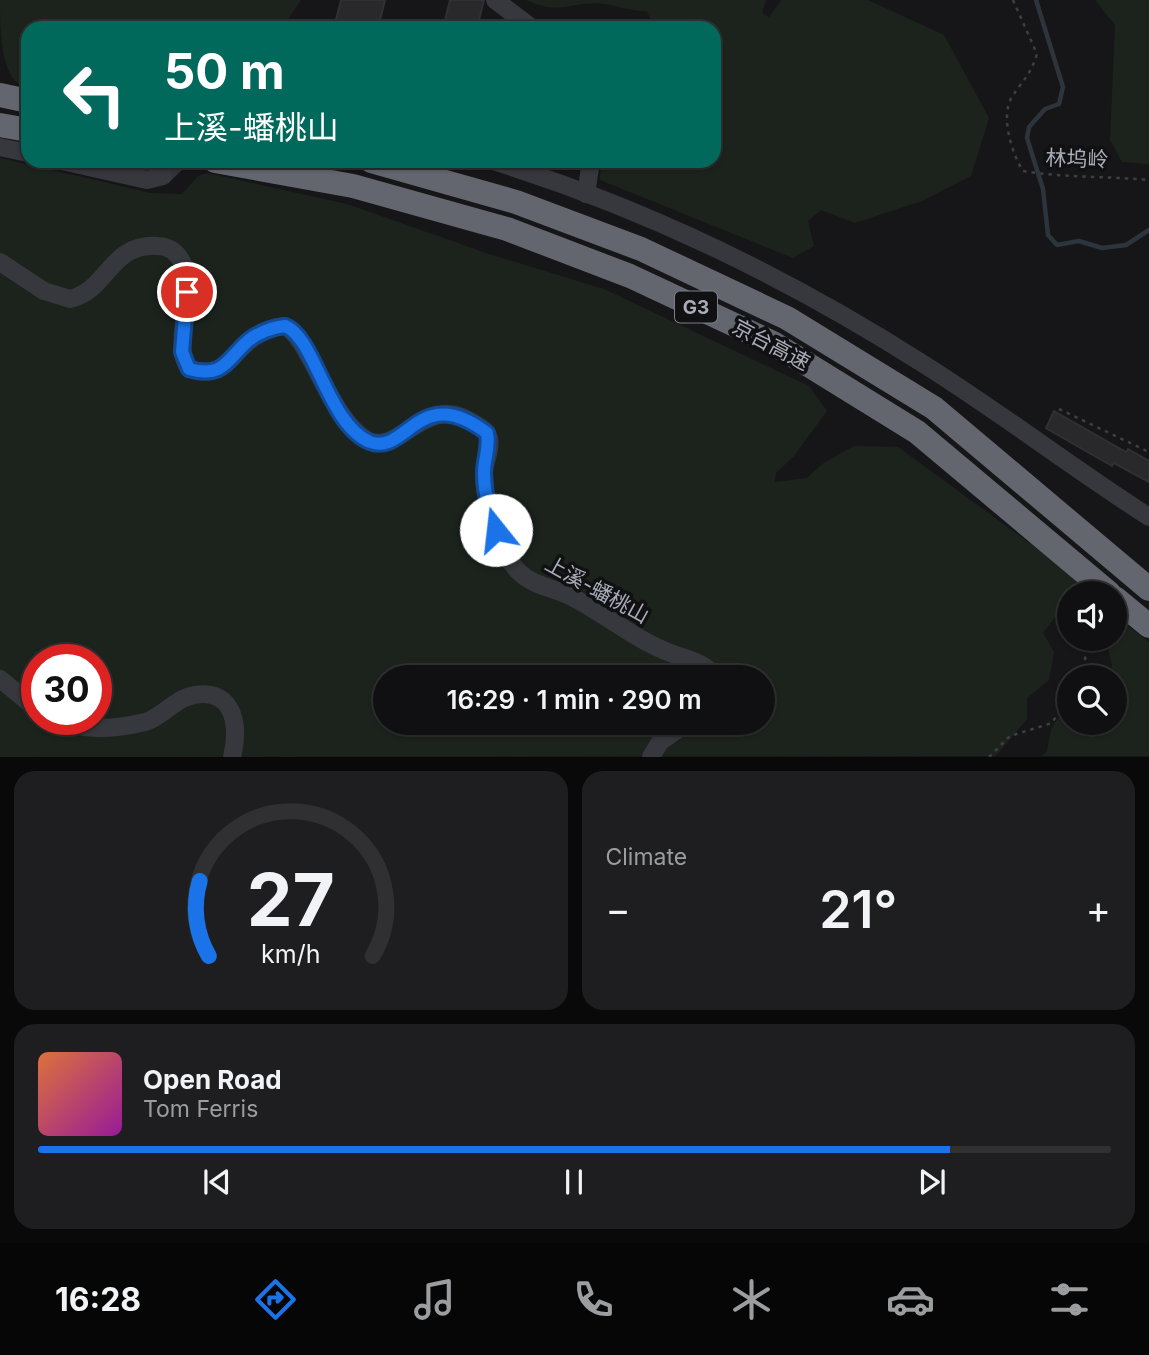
<!DOCTYPE html>
<html lang="en">
<head>
<meta charset="utf-8">
<style>
  :root { --surface:#101012; --page:#1e1e20; --text:#f1f3f6; --muted:#9c9d9f; --line:#303032; --accent:#1a73e8 }
  body { margin:0; font-family:Inter,"Noto Sans SC",sans-serif; background:var(--page); color:var(--text); height:100vh; display:flex; flex-direction:column; font-size:26px; white-space:nowrap }
  * { box-sizing:border-box; margin:0 }
  p { font-size:23px; color:var(--muted) }
  .icon { flex:none; width:38px; height:38px; fill:none; stroke:currentColor; stroke-width:2; stroke-linecap:round; stroke-linejoin:round }
  .map { position:relative; height:757px; overflow:hidden }
  .details { display:flex; flex-direction:column; gap:14px; padding:14px; background:#09090a; flex:1 }
  .details>* { flex:none }
  .top-card { position:absolute; left:21px; top:21px; width:700px; height:147px; border-radius:21px; box-shadow:0 2px 5px #0004,0 0 0 2px var(--line); background:#00695c; color:#fff; overflow:hidden }
  .tools { position:absolute; left:1057px; top:581px; display:grid; gap:14px }
  .tools a { display:grid; place-items:center; width:70px; height:70px; border-radius:50%; background:var(--surface); box-shadow:0 2px 5px #0004,0 0 0 2px var(--line); font-size:35px }
  .speed { position:absolute; left:21px; top:644px; display:flex; gap:14px; font-size:35px; font-weight:700; text-align:center }
  .speed>* { display:grid; place-content:center; width:91px; height:91px; border-radius:50%; background:var(--surface); box-shadow:0 2px 5px #0004,0 0 0 2px var(--line); line-height:1 }
  .speed .limit { border:10px solid #d22; background:#fff; color:#111 }
  .pin { position:absolute; display:grid; place-items:center; width:60px; height:60px; color:#fff; margin:-30px; border:4px solid #fff; border-radius:50%; box-shadow:0 2px 7px #0007 }
  .me { position:absolute; width:77px; margin:-38px; rotate:344deg; stroke-linejoin:round; filter:drop-shadow(0 0 5px #0008) }
  .turn { display:flex; align-items:center; gap:24px; height:147px; padding:0 28px; font-size:32px }
  .turn .icon { width:91px; height:91px; stroke-width:2.5 }
  .turn b { display:block; font-size:49px; line-height:60px }
  .big { font-size:52px; font-weight:600; line-height:1.1 }
  .details .card { flex:1; display:flex; flex-direction:column; justify-content:center; gap:10px; min-width:0; padding:0 24px; border-radius:21px; background:var(--page) }
  .details .dial { align-items:center; gap:0 }
  .dial svg { height:182px; overflow:visible; fill:none; stroke:var(--line); stroke-width:7; stroke-linecap:round; text-anchor:middle }
  .dial text { fill:var(--text); stroke:none }
  .song { display:flex; align-items:center; gap:21px }
  .cover { width:84px; height:84px; border-radius:10px; background:linear-gradient(135deg,hsl(20 70% 55%),hsl(300 70% 35%)) }
  .played { height:7px; border-radius:4px; background:linear-gradient(90deg,var(--accent) 85%,var(--line) 85%) }
  .keys { display:flex; justify-content:space-around; direction:ltr }
  .heat { display:flex; justify-content:space-between; align-items:center; font-size:38px; direction:ltr }
  .details .tiles { flex:1; display:grid; gap:14px; grid-template-columns:1fr 1fr }
  .card:last-child { grid-column:span 2 }
  .trip { position:absolute; left:373px; top:665px; width:402px; height:70px; border-radius:35px; background:var(--surface); box-shadow:0 2px 5px #0004,0 0 0 2px var(--line); font-weight:600; line-height:70px; text-align:center }
  .dock { display:flex; height:112px; justify-content:space-around; align-items:center; background:#060607; color:var(--muted) }
  .dock .icon { width:49px; height:49px }
  .dock .on { color:var(--accent) }
  .dock b { font-size:32px; color:var(--text) }
  .map>svg:first-child { display:block }
  .green { fill:#1c231d; fill-rule:evenodd }
  .lines { fill:none; stroke-linecap:round; stroke-linejoin:round }
  .stream { stroke:#2c353c; stroke-width:4.5 }
  .building { fill:#29292c; stroke:#303034; stroke-width:2 }
  .minor-tunnel { stroke:#333438; stroke-width:18; stroke-dasharray:18 9; stroke-linecap:butt }
  .path { stroke:#3d3f44; stroke-width:2.5; stroke-dasharray:3.5 5; stroke-linecap:butt }
  .minor { stroke:#37383d; stroke-width:18 }
  .highway { stroke:#63666e; stroke-width:24 }
  .route-casing { stroke:#114b97; stroke-width:18 }
  .route { stroke:#1a73e8; stroke-width:12 }
  .labels { text-anchor:middle; stroke-width:7; stroke-linejoin:round; paint-order:stroke }
  .shield { fill:#111113; stroke:#7b7e86; stroke-width:2 }
  .shield-label { font-size:19px; font-weight:bold; fill:#a8adb8 }
  .street-label { font-size:21px; fill:#a8adb8; stroke:#111113 }
</style>
</head>
<body>
<div class="map">
<svg width="1149" height="757" viewBox="0 0 1149 757">
  <rect width="100%" height="100%" fill="#161618"/>
  <!-- green -->
  <path class="green" d="M 0,0 L 301,0 L 282,28 L 28,28 L 28,87 C 0,85 0,26 0,0 Z
    M 526,0 L 766,0 L 762,13 L 769,17 L 781,0 L 868,0 L 944,35 L 989,118 L 971,176 L 922,201 L 855,223 L 821,210 L 808,221 L 814,246 L 793,258 L 600,180 L 601,161 L 714,161 L 714,28 L 650,28 L 652,23 L 647,11 C 630,12 618,5 603,4 C 568,1 563,16 526,0 Z
    M 1095,0 L 1149,0 L 1149,164 L 1122,162 L 1110,140 L 1115,25 Z
    M 0,158 L 151,193 L 182,194 L 198,176 L 207,173 L 347,204 L 492,255 L 604,289 L 809,386 L 827,411 L 794,456 L 776,473 L 775,482 L 807,478 L 822,464 L 854,446 L 898,447 L 1076,577 L 1075,593 L 1069,593 L 1069,608 L 1056,616 L 1043,633 L 1054,652 L 1049,680 L 1027,698 L 1027,719 L 996,756 L 0,757 ZM 37,660 L 96,660 L 96,719 L 37,719 ZM 385,677 L 763,677 L 763,723 L 385,723 Z
    M 1124,623 L 1149,642 L 1149,756 L 1042,756 L 1047,751 L 1051,729 L 1069,702 L 1069,723 L 1115,723 C 1115,693 1115,667 1105,639 L 1115,639 L 1115,631 Z"/>
  <g class="lines">
    <!-- stream -->
    <path class="stream" d="M 1036,0 L 1063,87 L 1059,104 L 1045,109 L 1029,127 L 1027,138 L 1043,189 L 1048,235 L 1057,245 L 1079,241 L 1102,248 L 1126,245 L 1149,230"/>
  </g>
  <!-- building -->
  <path class="building" d="M 341,0 L 385,0 L 378,28 L 334,28 Z
    M 450,0 L 484,0 L 477,28 L 443,28 Z
    M 1054,411 L 1126,452 L 1128,449 L 1149,461 L 1149,482 L 1114,463 L 1112,466 L 1046,428 Z"/>
  <g class="lines">
    <!-- minor-tunnel -->
    <path class="minor-tunnel" d="M 163,176 L 178,161"/>
    <!-- path -->
    <path class="path" d="M 1013,0 L 1037,54 C 1029,78 1024,78 1012,97 C 1000,116 1012,154 1023,171 C 1065,178 1107,176 1149,180
      M 1059,409 L 1149,452
      M 1083,677 L 1086,651 L 1100,639
      M 989,757 L 1010,736 L 1052,723 L 1069,696"/>
    <!-- minor -->
    <path class="minor" d="M 495,0 L 532,28
      M 0,147 L 28,153
      M 62,161 L 147,180 L 163,176
      M 493,161 C 644,208 792,280 925,365 C 1001,413 1073,468 1149,517
      M 586,194 L 591,161
      M 0,262 L 44,291 L 70,299 C 109,290 109,243 158,246 C 169,246 178,253 183,264 C 197,295 171,344 189,369 C 224,379 227,359 249,341 C 258,333 273,327 284,326 C 308,334 330,419 367,440 C 397,457 426,395 468,420 C 474,423 482,427 486,432 C 495,444 484,461 484,473 C 485,506 495,548 519,572 C 533,586 555,588 572,597 C 607,615 635,640 673,654 C 687,659 707,663 714,677
      M 0,679 L 37,709
      M 55,719 C 82,732 116,729 145,722 C 161,718 172,702 187,697 C 232,683 241,723 232,757
      M 651,757 L 660,742 L 687,723"/>
    <!-- highway -->
    <path class="highway" d="M 0,95 L 28,101
      M 0,125 L 28,130
      M 215,161 L 353,186 L 507,229 L 630,276 L 773,343 L 917,432 L 1109,593
      M 371,161 L 516,202 L 641,249 L 787,318 L 934,408 L 1149,589
      M 1115,598 L 1149,626"/>
  </g>
  <g class="lines">
    <defs>
      <path id="route" d="M 187,292 L 182,352 L 189,369 C 224,379 227,359 249,340 C 258,333 273,327 285,326 C 315,337 328,425 370,442 C 407,456 419,381 487,433 C 490,448 484,458 484,473 C 484,493 489,511 496,530"/>
    </defs>
    <!-- route casing -->
    <use href="#route" class="route-casing"/>
    <!-- route -->
    <use href="#route" class="route"/>
  </g>
  <g class="labels">
    <!-- shield labels -->
    <rect class="shield" x="675" y="291.5" width="42" height="31" rx="5"/>
    <g class="shield-label">
      <text x="696" y="314">G3</text>
    </g>
    <!-- street labels -->
    <g class="street-label">
      <text transform="translate(1077 159) rotate(2)" y="7">林坞岭</text>
      <text transform="translate(771 345) rotate(28)" y="7">京台高速</text>
      <text transform="translate(597 590) rotate(29)" y="7">上溪-蟠桃山</text>
    </g>
  </g>
</svg>
<div class="tools">
<a><svg class="icon" aria-label="sound" viewBox="0 0 24 24"><path d="M4 9h4l5-4v14l-5-4H4zM17 9q2 3 0 6"/></svg></a>
<a><svg class="icon" aria-label="search" viewBox="0 0 24 24"><circle cx="10" cy="10" r="6"/><path d="M15 15l6 6"/></svg></a>
</div>
<div class="speed"><div class="limit">30</div></div>
<div class="pin" style="left:187px;top:292px;background:#d93025"><svg class="icon" aria-label="arrive" viewBox="0 0 24 24"><path d="M6 21V4h12l-3 4 3 4H6"/></svg></div>
<svg class="me" style="left:496px;top:530px" viewBox="-20 -20 40 40"><circle r="19" fill="#fff"/><path d="M0-13L10 11 0 6-10 11z" fill="#1a73e8"/></svg>
<div class="trip">16:29 · 1 min · 290 m</div>
<div class="top-card">
<div class="turn"><svg class="icon" aria-label="left" viewBox="0 0 24 24"><path d="M17 20v-9H6M10 6l-5 5 5 5"/></svg><div><b>50 m</b>上溪-蟠桃山</div></div>
</div>
</div>
<section class="details">
<div class="tiles">
<div class="card dial"><svg viewBox="0 0 100 80">
<path d="M14 69A42 42 0 1 1 86 69"/>
<path d="M14 69A42 42 0 0 1 10 36" stroke="#1a73e8"/>
<text x="50" y="56" font-size="32" font-weight="700">27</text>
<text x="50" y="72" font-size="11">km/h</text>
</svg></div>
<div class="card"><p>Climate</p>
<div class="heat"><a>−</a><b class="big">21°</b><a>+</a></div>
</div>
<div class="card">
<div class="song"><i class="cover"></i><div><b>Open Road</b><p>Tom Ferris</p></div></div>
<div class="played"></div>
<div class="keys"><svg class="icon" aria-label="previous" viewBox="0 0 24 24"><path d="M18 5L8 12l10 7zM5 5v14"/></svg><svg class="icon" aria-label="pause" viewBox="0 0 24 24"><path d="M8 5v14M16 5v14"/></svg><svg class="icon" aria-label="next" viewBox="0 0 24 24"><path d="M6 5l10 7-10 7zM19 5v14"/></svg></div>
</div>
</div>
</section>
<nav class="dock">
<b>16:28</b>
<svg class="icon on" aria-label="directions" viewBox="0 0 24 24"><path d="M12 3l9 9-9 9-9-9zM9 14v-3h6M13 9l2 2-2 2"/></svg>
<svg class="icon" aria-label="music" viewBox="0 0 24 24"><path d="M9 18V5l10-2v13"/><circle cx="6" cy="18" r="3"/><circle cx="16" cy="16" r="3"/></svg>
<svg class="icon" aria-label="phone" viewBox="0 0 24 24"><path d="M5 4h4l2 5-3 2q2 4 5 5l2-3 5 2v4C11 20 4 13 5 4z"/></svg>
<svg class="icon" aria-label="climate" viewBox="0 0 24 24"><path d="M12 3v18M4 7l16 10M4 17L20 7"/></svg>
<svg class="icon" aria-label="car" viewBox="0 0 24 24"><path d="M5 17H2v-5l4-1 3-4h7l3 4 3 1v5h-3M9 17h6M6 11h13"/><circle cx="7" cy="17" r="2"/><circle cx="17" cy="17" r="2"/></svg>
<svg class="icon" aria-label="filters" viewBox="0 0 24 24"><path d="M4 7h16M4 17h16"/><circle cx="9" cy="7" r="2"/><circle cx="15" cy="17" r="2"/></svg>
</nav>
</body>
</html>
